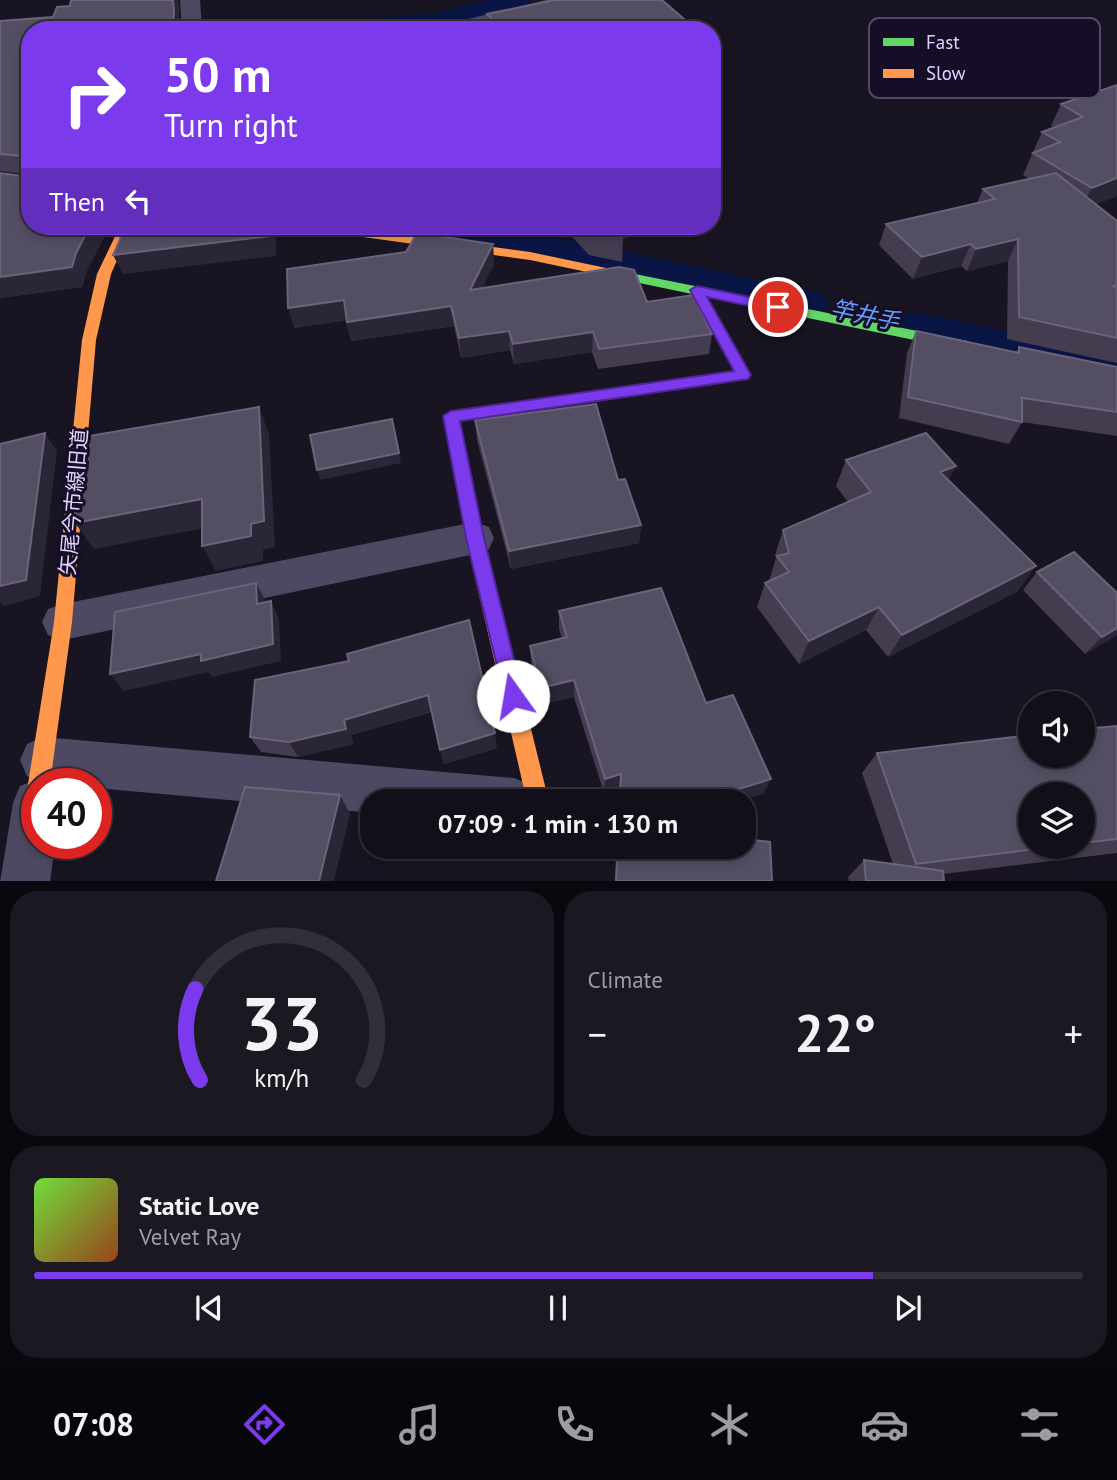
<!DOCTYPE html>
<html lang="en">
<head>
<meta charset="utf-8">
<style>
  :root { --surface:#120f19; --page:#1b1822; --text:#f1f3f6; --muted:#9c9ca2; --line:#312f38; --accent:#7c3aed }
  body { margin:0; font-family:"PT Sans","Noto Sans JP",sans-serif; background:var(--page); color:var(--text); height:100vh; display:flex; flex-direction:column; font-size:26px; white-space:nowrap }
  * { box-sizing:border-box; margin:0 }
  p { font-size:23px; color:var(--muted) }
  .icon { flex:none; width:38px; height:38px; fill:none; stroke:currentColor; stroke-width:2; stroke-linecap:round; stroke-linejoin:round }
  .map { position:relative; height:881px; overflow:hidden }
  .details { display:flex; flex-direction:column; gap:10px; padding:10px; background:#0a080e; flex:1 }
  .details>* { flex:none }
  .banner { position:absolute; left:21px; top:21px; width:700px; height:214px; border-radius:28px; box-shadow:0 4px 10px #0003,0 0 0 2px var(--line); background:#7c3aed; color:#fff; overflow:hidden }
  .fabs { position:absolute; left:1018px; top:691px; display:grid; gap:14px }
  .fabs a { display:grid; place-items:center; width:77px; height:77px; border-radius:50%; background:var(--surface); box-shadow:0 4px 10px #0003,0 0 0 2px var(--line); font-size:35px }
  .speed { position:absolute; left:21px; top:768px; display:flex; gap:14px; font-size:35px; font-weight:700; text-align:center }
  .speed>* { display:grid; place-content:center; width:91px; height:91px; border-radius:50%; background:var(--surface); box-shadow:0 4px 10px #0003,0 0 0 2px var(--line); line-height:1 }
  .speed .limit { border:10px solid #d22; background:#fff; color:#111 }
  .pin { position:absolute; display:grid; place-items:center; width:60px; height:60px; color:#fff; margin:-30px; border:4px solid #fff; border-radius:50%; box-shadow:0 2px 7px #0007 }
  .me { position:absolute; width:77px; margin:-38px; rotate:347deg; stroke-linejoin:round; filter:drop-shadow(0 0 5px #0008) }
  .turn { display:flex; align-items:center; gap:24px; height:147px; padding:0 28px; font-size:32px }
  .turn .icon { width:91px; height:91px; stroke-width:2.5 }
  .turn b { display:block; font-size:49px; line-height:60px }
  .then { display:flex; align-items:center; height:66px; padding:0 28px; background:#0003; gap:14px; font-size:26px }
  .big { font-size:52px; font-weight:700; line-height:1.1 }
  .details .card { flex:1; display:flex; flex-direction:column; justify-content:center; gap:10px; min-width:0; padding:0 24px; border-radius:28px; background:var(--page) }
  .details .dial { align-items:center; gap:0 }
  .dial svg { height:182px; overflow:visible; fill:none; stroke:var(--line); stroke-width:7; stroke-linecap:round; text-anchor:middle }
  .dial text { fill:var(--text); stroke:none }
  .song { display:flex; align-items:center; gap:21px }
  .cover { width:84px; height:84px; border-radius:10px; background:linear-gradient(135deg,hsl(100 70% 55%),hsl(20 70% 35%)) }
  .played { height:7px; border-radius:4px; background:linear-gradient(90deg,var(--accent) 80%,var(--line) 80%) }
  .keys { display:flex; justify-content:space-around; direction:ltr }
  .heat { display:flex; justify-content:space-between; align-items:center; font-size:38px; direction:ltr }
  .details .tiles { flex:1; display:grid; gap:10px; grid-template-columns:1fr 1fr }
  .card:last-child { grid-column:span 2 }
  .trip { position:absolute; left:360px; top:789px; width:396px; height:70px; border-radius:28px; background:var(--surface); box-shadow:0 4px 10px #0003,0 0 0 2px var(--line); font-weight:700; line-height:70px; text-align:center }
  .tab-bar { display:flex; height:112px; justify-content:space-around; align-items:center; background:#07060a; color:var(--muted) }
  .tab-bar .icon { width:49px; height:49px }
  .tab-bar .current { color:var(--accent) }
  .tab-bar b { font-size:32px; color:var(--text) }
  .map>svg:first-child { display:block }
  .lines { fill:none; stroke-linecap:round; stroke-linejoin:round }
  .canal { fill:#091544; fill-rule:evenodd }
  .street { fill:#4e4962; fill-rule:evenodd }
  .fast { fill:#63d668; fill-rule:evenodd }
  .slow { fill:#ff974d; fill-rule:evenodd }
  .wall { fill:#443d50; fill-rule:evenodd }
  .shaded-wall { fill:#2b2635 }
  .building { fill:#544e63; stroke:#6a637b; stroke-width:2 }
  .route { fill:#7c3aed; stroke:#51269a; stroke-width:2 }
  .labels { text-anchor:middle; stroke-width:6; stroke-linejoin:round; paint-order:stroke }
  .street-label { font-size:21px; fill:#dfd4ff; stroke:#160e27 }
  .water-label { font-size:23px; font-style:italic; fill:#62a0ff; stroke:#160e27 }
  .key { fill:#160e27; stroke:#524968; stroke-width:2 }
  .key-label { font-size:19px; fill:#dfd4ff }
</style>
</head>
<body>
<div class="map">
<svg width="1117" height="882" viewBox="0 0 1117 882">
  <rect width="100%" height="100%" fill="#181421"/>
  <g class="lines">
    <!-- canal -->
    <path class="canal" d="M 487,0 L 532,0 L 528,6 L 436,29 L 331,30 L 335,24 L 345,22 L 436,13 Z
      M 386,226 L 489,226 L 519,230 L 809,290 L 823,294 L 829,303 L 823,312 L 809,316 L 519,252 L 405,237 L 392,234 Z
      M 915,312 L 1117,354 L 1117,384 L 900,336 L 894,326 L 900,316 Z"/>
    <!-- street -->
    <path class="street" d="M 180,0 L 200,0 L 202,30 L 182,30 Z
      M 546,0 L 580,0 L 577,4 L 473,30 L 437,30 L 440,26 Z
      M 475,522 L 489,527 L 494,538 L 489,549 L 475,554 L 63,640 L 48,635 L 42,622 L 48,609 L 63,604 Z
      M 43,737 L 514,778 L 531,785 L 538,802 L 373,802 L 373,813 L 96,788 L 96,784 L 37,784 L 37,844 L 55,844 L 50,882 L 0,882 L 13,803 L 20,786 L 35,780 L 27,776 L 20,760 L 27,744 Z"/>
    <!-- fast -->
    <path class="fast" d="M 630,273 L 967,341 L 974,346 L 967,351 L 707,297 L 750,375 L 748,379 L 622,397 L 617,396 L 615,392 L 617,388 L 734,371 L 692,294 L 625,280 L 623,277 Z"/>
    <!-- slow -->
    <path class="slow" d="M 120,226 L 132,226 L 111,274 L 96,340 L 72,622 L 50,784 L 37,784 L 37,794 L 32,791 L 28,784 L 54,622 L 82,340 L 97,274 Z
      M 306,226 L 337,226 L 530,252 L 630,273 L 637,277 L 630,281 L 530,260 L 312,230 Z
      M 622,387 L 627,388 L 629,392 L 627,396 L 460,421 L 484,538 L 549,802 L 527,802 L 466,538 L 443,417 L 451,411 Z"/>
  </g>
  <!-- wall -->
  <path class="wall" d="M 71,0 L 178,0 L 180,30 L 30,30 L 86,273 L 82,287 L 0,298 L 0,173 L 22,176 L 22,174 L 0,171 L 0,21 L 53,17 L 70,6 Z
    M 487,14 L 692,30 L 488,23 Z
    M 1117,85 L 1117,196 L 1096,204 L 1117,221 L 1117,363 L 1007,339 L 1008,261 L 967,271 L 961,266 L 913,279 L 879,245 L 886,224 L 977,203 L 983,189 L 1029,179 L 1023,175 L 1032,154 L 1042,132 L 1054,127 L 1051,126 L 1061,104 Z
    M 562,226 L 664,226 L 623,239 L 622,262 L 589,255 Z
    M 493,244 L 494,264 L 482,288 L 647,302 L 712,334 L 709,354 L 598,369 L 592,352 L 514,364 L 510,350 L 461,358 L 454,326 L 351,341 L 346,320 L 294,328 Z
    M 916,331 L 1016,352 L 1019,347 L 1117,367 L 1117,436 L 1022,422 L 1009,444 L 899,418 L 907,353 Z
    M 475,420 L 618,480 L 641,525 L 639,543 L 511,569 L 477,440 Z
    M 846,460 L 956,466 L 948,480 L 1018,591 L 888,657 L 866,630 L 799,664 L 757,607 L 765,583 L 769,581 L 776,558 L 775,555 L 783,530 L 848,502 L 836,486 Z
    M 1037,572 L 1117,593 L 1117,635 L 1085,654 L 1023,590 Z
    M 559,611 L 706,703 L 764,793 L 737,802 L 619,802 L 619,788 L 604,793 L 574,697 L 542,704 L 531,663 L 530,646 L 562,638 L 559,629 Z
    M 349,661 L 497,748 L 444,764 L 431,712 L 351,735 L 353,744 L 298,757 L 261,752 L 250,737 Z
    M 1117,726 L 1117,853 L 943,874 L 944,881 L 849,881 L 848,877 L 864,860 L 893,864 L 862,773 L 877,753 ZM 1083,794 L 1083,847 L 1031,847 Z
    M 616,847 L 744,847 L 772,881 L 615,881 Z"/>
  <!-- shaded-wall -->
  <path class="shaded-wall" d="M 173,0 L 178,0 L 180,30 L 172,30 Z
    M 692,26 L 692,30 L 672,30 Z
    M 1117,178 L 1117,196 L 1080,210 L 1092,188 Z
    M 90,226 L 110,226 L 86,273 L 82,287 L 0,298 L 0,277 L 76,253 Z
    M 270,226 L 276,226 L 276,256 L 123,274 L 113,255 Z
    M 615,226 L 664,226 L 623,239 L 623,234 Z
    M 1018,239 L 1008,261 L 967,271 L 976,249 Z
    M 493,244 L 494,264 L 472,309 L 470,290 Z
    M 971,244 L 961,266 L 913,279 L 922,257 Z
    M 344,300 L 349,320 L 294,328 L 288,308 Z
    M 451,306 L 454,326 L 351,341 L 347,322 Z
    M 509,331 L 510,350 L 461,358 L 459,338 Z
    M 593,332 L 592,352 L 514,364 L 513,344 Z
    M 259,407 L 269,434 L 275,547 L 263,550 L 263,561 L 216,571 L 202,546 L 251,524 Z
    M 45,433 L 57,451 L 40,596 L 4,606 L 0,602 L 0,586 Z
    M 399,453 L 401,463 L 320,480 L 317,470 Z
    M 956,466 L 942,492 L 940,472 Z
    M 202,499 L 215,526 L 94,549 L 75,523 Z
    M 641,525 L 639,543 L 511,569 L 509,551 Z
    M 1036,566 L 1018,591 L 888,657 L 902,635 Z
    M 256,583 L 265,600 L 266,622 L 257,604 Z
    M 271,601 L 279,619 L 281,661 L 212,677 L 208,672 L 124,691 L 110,674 Z
    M 879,607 L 866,630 L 799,664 L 809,641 Z
    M 1117,628 L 1117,635 L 1085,654 L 1102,637 Z
    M 574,680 L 574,697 L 542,704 L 541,688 Z
    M 428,695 L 432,711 L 351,735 L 353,744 L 298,757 L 289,742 L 344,720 Z
    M 495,733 L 497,748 L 444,764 L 440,750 Z
    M 621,774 L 619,788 L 604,793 L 605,779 Z
    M 771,779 L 764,793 L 737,802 L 697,802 Z
    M 340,795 L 350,814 L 334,881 L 319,881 Z"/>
  <!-- building -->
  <path class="building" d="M 71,0 L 173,0 L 174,13 L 172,30 L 30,30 L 30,226 L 90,226 L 76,253 L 72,267 L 0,277 L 0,173 L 22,176 L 22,156 L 0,154 L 0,21 L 53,17 L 57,7 L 70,6 Z
    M 555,0 L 662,0 L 692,26 L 672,30 L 420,30 L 495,23 L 487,14 Z
    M 1117,85 L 1117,178 L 1092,188 L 1033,153 L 1060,142 L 1042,132 L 1083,117 L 1061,104 Z
    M 1056,173 L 1117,221 L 1117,285 L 1113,286 L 1117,288 L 1117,338 L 1019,317 L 1018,239 L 976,249 L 971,244 L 922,257 L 886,224 L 995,199 L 983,189 Z
    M 126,226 L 270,226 L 270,236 L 113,255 Z
    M 588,226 L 620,226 L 623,234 L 590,228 Z
    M 417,233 L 493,244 L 470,290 L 619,267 L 634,270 L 647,302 L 693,295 L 712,334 L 599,349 L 593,332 L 513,344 L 509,331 L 459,338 L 451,306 L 347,322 L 344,300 L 288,308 L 287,269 L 406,252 Z
    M 916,331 L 1019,353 L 1019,347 L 1117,367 L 1117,412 L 1022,398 L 1022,422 L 908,397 Z
    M 596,404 L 618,480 L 625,479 L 641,525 L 509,551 L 475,420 Z
    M 259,407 L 264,521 L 251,524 L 251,536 L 202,546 L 202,499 L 75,523 L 83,437 Z
    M 392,419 L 399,453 L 317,470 L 310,435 Z
    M 45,433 L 26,580 L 0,586 L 0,444 Z
    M 926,433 L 956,466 L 940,472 L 1036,566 L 902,635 L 879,607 L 809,641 L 765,583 L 789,572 L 777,556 L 789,553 L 783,530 L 871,492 L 846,460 Z
    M 1074,552 L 1117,593 L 1117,628 L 1102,637 L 1037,572 Z
    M 256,583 L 257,604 L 271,601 L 273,644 L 201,661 L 201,654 L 110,674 L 115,612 Z
    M 661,588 L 706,703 L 733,695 L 771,779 L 697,802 L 620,802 L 621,774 L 605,779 L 574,680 L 541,688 L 530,646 L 567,637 L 559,611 Z
    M 469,620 L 495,733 L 440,750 L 428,695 L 344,720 L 346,729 L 289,742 L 250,737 L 255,680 L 349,661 L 347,654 Z
    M 1117,726 L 1117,839 L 1083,843 L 1083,794 L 1031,794 L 1031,847 L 1051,847 L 916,864 L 877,753 L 1031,735 L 1031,756 L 1083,756 L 1083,729 Z
    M 245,787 L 340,795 L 319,881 L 216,881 Z
    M 744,839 L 770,842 L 772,881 L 616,881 L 618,847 L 744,847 Z
    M 864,860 L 943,871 L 944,881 L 866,881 Z"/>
  <!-- route -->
  <path class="route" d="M 697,286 L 778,303 L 785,307 L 778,312 L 707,297 L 751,375 L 748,379 L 460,421 L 484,538 L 523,696 L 520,703 L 513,706 L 506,703 L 466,538 L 443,416 L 451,411 L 734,371 L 690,290 Z"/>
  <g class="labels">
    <!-- street labels -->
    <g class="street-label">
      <text transform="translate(74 502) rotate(-85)" y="7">矢尾今市線旧道</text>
    </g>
    <!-- water labels -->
    <g class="water-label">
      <text transform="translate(865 315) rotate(12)" y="8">竿井手</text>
    </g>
  </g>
  <!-- legend -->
  <rect x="869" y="18" width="231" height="80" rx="10" class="key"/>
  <rect x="883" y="38" width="31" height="8" fill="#63d668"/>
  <rect x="883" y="69" width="31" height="9" fill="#ff974d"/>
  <g class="key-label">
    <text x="926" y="49">Fast</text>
    <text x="926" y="80">Slow</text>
  </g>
</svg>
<div class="fabs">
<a><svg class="icon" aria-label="sound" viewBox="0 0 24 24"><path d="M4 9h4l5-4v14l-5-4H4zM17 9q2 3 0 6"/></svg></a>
<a><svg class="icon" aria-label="layers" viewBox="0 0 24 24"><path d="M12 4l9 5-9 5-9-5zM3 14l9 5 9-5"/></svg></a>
</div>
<div class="speed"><div class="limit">40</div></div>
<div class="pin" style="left:778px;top:307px;background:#d93025"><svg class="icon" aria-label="arrive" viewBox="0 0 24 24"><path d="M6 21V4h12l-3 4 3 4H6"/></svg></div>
<svg class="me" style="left:513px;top:696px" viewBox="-20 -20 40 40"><circle r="19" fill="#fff"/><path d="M0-13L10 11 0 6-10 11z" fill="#7c3aed"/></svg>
<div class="trip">07:09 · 1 min · 130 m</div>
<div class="banner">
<div class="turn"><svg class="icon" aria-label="right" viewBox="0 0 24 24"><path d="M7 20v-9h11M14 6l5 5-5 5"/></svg><div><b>50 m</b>Turn right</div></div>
<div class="then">Then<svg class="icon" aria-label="left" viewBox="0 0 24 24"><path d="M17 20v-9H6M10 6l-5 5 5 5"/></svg></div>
</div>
</div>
<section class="details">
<div class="tiles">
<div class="card dial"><svg viewBox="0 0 100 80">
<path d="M14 69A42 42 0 1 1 86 69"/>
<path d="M14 69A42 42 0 0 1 12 29" stroke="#7c3aed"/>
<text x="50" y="56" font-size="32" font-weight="700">33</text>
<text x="50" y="72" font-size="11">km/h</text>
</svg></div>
<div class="card"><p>Climate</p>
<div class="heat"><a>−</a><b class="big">22°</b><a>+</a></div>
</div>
<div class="card">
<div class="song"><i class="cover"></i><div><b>Static Love</b><p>Velvet Ray</p></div></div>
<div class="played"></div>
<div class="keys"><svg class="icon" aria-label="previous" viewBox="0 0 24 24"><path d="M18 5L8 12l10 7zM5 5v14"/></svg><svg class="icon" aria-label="pause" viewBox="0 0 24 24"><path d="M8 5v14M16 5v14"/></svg><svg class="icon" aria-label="next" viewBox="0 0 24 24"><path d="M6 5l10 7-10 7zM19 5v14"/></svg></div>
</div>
</div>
</section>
<nav class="tab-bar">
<b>07:08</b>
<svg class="icon current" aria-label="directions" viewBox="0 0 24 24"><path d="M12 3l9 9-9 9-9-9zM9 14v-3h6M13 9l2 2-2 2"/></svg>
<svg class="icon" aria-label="music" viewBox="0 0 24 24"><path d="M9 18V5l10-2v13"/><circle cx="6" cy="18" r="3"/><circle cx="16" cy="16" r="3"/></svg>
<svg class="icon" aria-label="phone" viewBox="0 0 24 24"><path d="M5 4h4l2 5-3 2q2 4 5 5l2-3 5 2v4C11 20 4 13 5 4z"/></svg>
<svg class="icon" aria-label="climate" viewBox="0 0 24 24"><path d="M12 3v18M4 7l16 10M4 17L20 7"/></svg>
<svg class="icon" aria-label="car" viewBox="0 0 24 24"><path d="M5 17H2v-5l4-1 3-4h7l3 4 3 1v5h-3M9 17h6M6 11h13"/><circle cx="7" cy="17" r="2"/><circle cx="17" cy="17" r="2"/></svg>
<svg class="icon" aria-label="filters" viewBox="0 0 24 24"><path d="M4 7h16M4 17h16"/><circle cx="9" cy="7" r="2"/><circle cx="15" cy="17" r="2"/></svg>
</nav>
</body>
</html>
